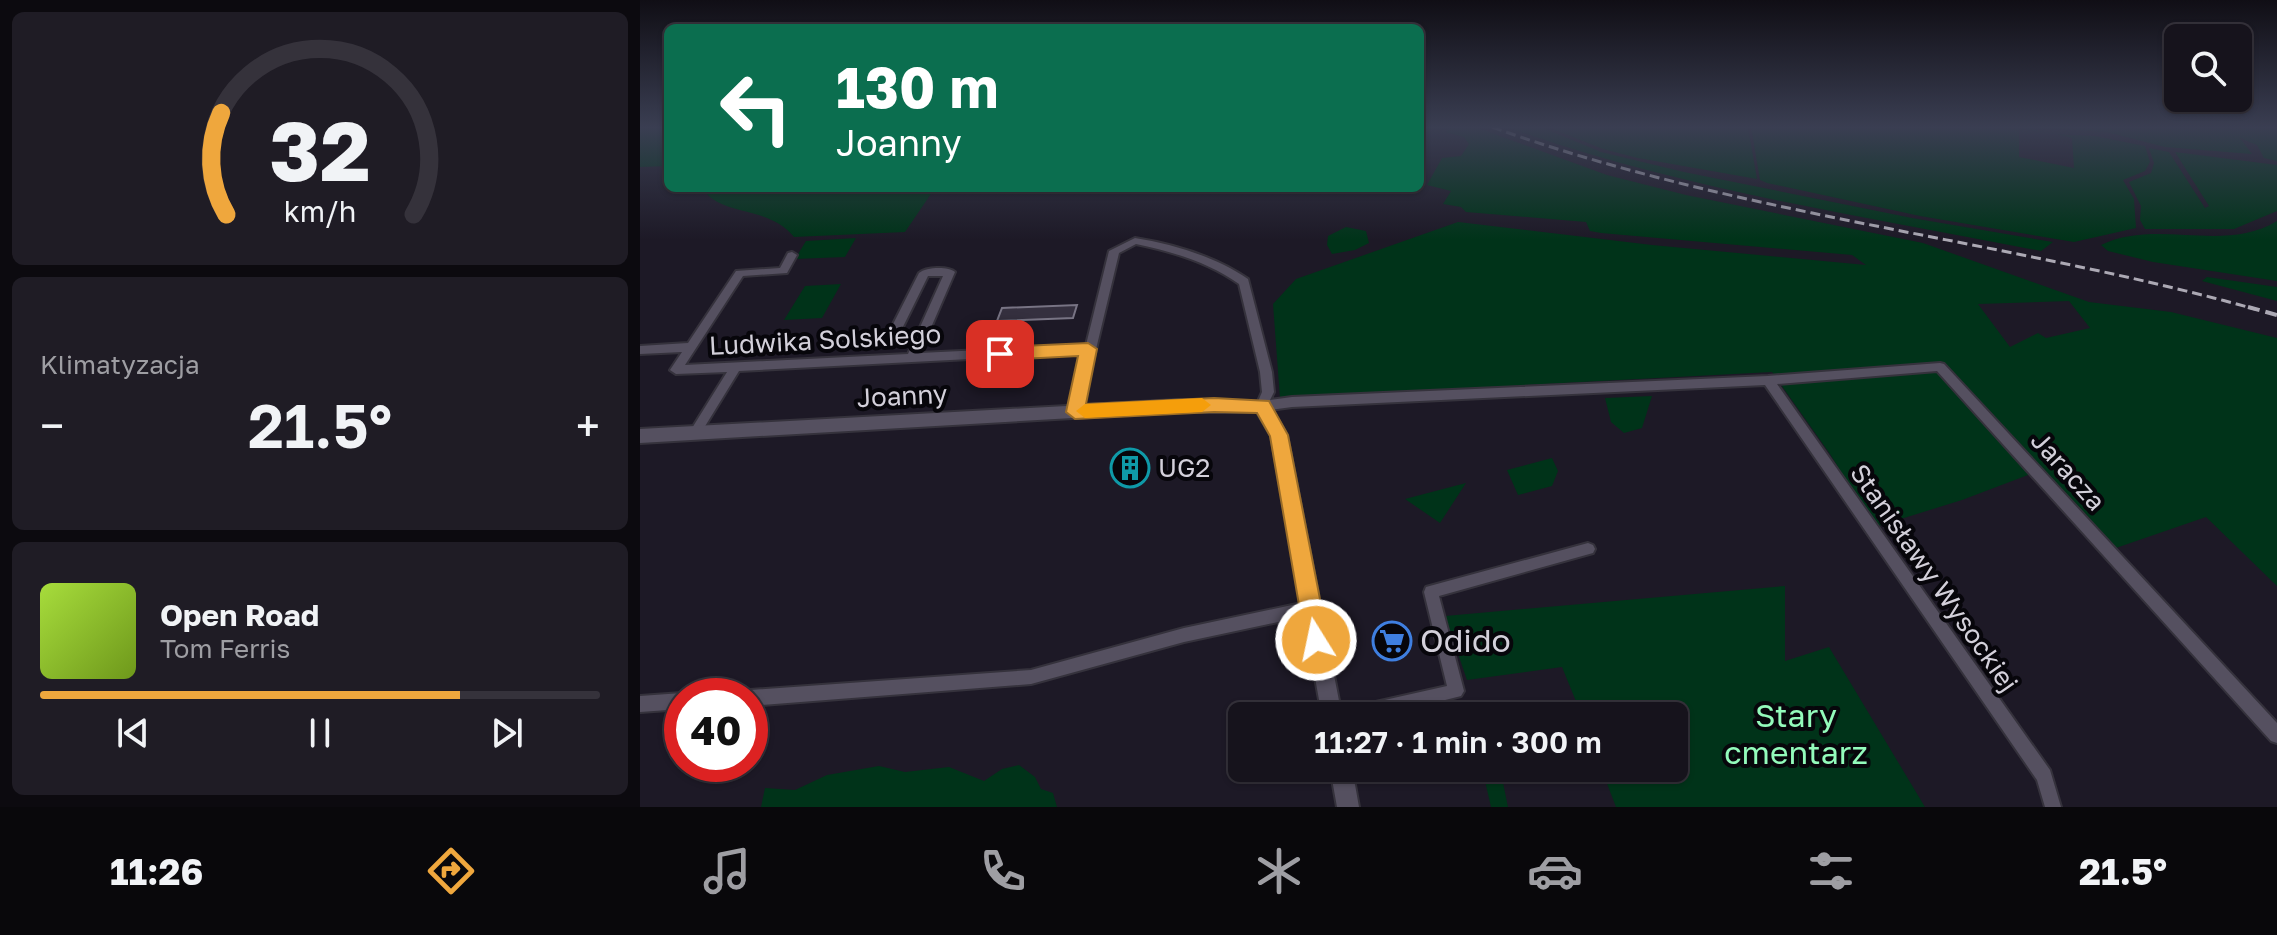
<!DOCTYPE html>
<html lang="pl">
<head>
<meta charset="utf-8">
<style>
  :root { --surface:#16131c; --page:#1f1c25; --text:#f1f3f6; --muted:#9e9ea3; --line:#35323b; --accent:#efa73d }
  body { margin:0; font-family:"Golos Text",sans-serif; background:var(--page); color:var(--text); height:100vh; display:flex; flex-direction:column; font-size:30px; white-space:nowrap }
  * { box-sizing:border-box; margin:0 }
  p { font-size:26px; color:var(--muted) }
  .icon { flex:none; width:44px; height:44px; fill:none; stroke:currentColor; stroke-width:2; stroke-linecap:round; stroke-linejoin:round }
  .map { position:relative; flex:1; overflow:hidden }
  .side { display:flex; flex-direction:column; gap:12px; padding:12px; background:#0c0a0f; width:640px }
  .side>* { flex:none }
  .top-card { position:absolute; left:24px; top:24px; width:760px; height:168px; border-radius:12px; box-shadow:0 2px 6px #0004,0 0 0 2px var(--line); background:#0b6e4f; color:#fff; overflow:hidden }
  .tools { position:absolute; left:1524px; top:24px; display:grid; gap:16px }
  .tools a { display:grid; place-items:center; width:88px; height:88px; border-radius:12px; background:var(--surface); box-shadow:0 2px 6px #0004,0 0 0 2px var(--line); font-size:40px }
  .speed { position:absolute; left:24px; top:678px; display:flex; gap:16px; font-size:40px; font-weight:700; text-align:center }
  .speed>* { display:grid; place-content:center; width:104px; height:104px; border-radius:50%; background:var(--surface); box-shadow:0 2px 6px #0004,0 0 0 2px var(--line); line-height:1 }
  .speed .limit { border:12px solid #d22; background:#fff; color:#111 }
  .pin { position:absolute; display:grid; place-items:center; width:68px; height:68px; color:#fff; margin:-34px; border-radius:16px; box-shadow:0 4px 12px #0006 }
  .me { position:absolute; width:88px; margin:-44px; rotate:350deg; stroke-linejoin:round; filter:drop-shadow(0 0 6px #0008) }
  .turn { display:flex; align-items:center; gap:28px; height:168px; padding:0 40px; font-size:36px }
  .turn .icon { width:104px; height:104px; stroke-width:2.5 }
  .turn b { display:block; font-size:56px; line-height:68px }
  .big { font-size:60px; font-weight:600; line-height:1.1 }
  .side .widget { flex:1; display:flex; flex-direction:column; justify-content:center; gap:12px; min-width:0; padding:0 28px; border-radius:12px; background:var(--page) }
  .side .dial { align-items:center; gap:0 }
  .dial svg { height:208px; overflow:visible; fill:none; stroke:var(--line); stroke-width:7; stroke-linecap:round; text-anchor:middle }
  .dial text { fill:var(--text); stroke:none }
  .song { display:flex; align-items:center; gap:24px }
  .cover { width:96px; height:96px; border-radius:12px; background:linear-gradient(135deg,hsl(80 70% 55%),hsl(80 70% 35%)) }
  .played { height:8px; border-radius:4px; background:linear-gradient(90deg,var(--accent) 75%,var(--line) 75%) }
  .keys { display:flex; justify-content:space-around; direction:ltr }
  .heat { display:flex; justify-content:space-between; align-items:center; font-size:44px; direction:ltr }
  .trip { position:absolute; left:588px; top:702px; width:460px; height:80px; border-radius:12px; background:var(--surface); box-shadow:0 2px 6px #0004,0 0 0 2px var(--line); font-weight:600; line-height:80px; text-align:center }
  .tab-bar { display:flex; height:128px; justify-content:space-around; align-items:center; background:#09080b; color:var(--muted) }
  .tab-bar .icon { width:56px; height:56px }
  .tab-bar .selected { color:var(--accent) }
  .tab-bar b { font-size:36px; color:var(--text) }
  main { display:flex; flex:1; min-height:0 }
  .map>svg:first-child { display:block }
  .green { fill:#003319; fill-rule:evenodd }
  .building { fill:#35303f; stroke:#787484; stroke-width:2 }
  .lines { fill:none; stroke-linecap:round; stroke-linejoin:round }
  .street-casing { stroke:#35323c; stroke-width:4 }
  .secondary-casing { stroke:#35323c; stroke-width:4 }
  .street { fill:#555060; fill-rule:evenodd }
  .secondary { fill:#555060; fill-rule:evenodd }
  .rail-far1 { stroke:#aca9b4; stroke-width:3; stroke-dasharray:10 5; stroke-linecap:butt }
  .rail { stroke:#aca9b4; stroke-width:4; stroke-dasharray:12 6; stroke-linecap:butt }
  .route { fill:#efa73d; stroke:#9b6d28; stroke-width:2 }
  .slow { fill:#f59e0b }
  .labels { text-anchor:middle; stroke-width:8; stroke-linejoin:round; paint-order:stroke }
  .street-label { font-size:26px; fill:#d3d0da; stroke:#07060b }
  .poi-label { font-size:26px; fill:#d3d0da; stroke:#07060b; text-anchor:start }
  .near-poi-label { font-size:32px; fill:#d3d0da; stroke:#07060b; text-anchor:start }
  .near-park-label { font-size:32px; fill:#93fbbb; stroke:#07060b }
</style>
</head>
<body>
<main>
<section class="side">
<div class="widget dial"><svg viewBox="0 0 100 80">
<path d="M14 69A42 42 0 1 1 86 69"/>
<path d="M14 69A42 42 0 0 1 12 30" stroke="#efa73d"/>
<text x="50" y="56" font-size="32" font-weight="700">32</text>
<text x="50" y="72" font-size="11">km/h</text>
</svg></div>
<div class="widget"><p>Klimatyzacja</p>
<div class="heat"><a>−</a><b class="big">21.5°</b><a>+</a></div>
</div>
<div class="widget">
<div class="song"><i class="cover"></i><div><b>Open Road</b><p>Tom Ferris</p></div></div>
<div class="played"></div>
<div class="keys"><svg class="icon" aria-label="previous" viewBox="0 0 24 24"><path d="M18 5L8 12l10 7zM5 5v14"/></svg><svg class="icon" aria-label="pause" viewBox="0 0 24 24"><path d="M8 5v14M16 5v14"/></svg><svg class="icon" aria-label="next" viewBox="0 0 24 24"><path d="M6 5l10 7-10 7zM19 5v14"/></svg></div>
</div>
</section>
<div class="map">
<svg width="1637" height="807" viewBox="0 0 1637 807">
  <rect width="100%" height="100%" fill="#1d1926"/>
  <!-- green -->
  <path class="green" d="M 0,127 L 28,127 L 28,166 L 0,167 Z
    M 810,127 L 835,127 L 967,175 L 1046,195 L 1283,243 L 1449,302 L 1531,312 L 1637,338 L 1637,586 L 1566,517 L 1473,549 L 1404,469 L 1322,500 L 1235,527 L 1190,454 L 1132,372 L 640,398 L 633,304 L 656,279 L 818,222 L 1012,245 L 1226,265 L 1212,255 L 961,233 L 950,231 L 946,222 L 826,212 L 821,207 L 803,204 L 811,191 L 787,185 L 802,158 L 821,156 L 829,144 L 824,137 L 806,132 ZM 1429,301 L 1450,328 L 1406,338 L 1398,333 L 1370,347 L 1338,304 Z
    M 867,127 L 901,127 L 961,152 L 1044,172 L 1272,218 L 1413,242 L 1401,251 C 1222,216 1039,189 867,127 Z
    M 908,127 L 1108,127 L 1117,179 L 998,158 L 963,149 Z
    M 1111,127 L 1383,127 L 1408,133 L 1379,128 L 1379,157 L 1434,168 L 1432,138 L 1415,134 L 1454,136 L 1505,146 L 1510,162 L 1505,171 L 1483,180 L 1494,199 L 1496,228 L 1434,242 L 1280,216 L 1127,183 L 1120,180 Z
    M 1394,127 L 1637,127 L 1637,161 L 1624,158 L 1617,145 L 1600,138 L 1612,154 L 1525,147 L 1467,132 Z
    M 1509,148 L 1529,152 L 1565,208 L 1569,206 L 1535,152 L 1637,165 L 1637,211 L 1594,229 L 1505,229 L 1500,220 L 1501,206 L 1489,182 L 1511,173 L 1514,163 Z
    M 62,188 L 295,188 L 265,232 L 154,237 C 129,205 80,217 62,188 Z
    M 1637,221 L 1637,281 L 1513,262 L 1468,251 L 1461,245 C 1517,218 1583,254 1637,221 Z
    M 706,227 L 726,231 L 729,243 L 715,250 L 692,254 L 687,245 L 688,236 Z
    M 216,238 L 205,257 L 155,259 L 166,241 Z
    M 1567,277 L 1637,287 L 1637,301 L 1562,281 Z
    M 201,284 L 182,318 L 144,320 L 165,286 Z
    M 1012,396 L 1002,428 L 984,433 L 971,422 L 965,398 Z
    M 912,458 L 918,471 L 912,486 L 878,495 L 867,470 Z
    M 826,483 L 800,523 L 765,499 Z
    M 1145,586 L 1145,661 L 1189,647 L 1285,807 L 976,807 L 961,768 L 1034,768 L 1034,716 L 942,716 L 922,667 L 827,680 L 805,616 Z
    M 379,765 L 395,777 L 401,789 L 413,793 L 417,807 L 121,807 L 125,788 L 155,790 L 187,775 L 239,766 L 265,772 L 309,767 L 344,781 L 362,769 Z
    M 842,768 L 860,768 L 868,807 L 851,807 Z"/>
  <!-- building -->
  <path class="building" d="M 437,305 L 433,318 L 357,321 L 362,308 Z"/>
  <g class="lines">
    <defs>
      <path id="street" d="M 495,238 C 533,244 576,257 608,279 L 632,372 L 634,392 L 630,400 L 652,397 L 1128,376 L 1300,363 L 1304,364 L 1637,723 L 1637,743 L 1631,741 L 1297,371 L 1137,384 L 1410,770 L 1421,807 L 1405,807 L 1397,780 L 1125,385 L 652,407 L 622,411 L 618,409 L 616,406 L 622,392 L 620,372 L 599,284 C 570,263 531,251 496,244 L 479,253 L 441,412 L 439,415 L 431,415 L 429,412 L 443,353 L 99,371 L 59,436 L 51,436 L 49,433 L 87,372 L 36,374 L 30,370 L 42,352 L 0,354 L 0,346 L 48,343 L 96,271 L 140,268 L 148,253 L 152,252 L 157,255 L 147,273 L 103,276 L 45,365 L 268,354 L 303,276 L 288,276 L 255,343 L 202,347 L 196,343 L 202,339 L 247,336 L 279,273 C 286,267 308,266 315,272 L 280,353 L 446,345 L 469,251 Z
        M 948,543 L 953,545 L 955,549 L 953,553 L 799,596 L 824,691 L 821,696 L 742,716 L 701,716 L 704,711 L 709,708 L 807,686 L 784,592 L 786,587 Z
        M 671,601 L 676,603 L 678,608 L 676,613 L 671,615 L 544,642 L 391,684 L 110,706 L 110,696 L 103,696 L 105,693 L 110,690 L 391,670 L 544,628 Z
        M 42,693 L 48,696 L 42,696 L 42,709 L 0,712 L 0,696 Z"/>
      <path id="secondary" d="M 537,400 L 628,402 L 647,435 L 702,716 L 682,716 L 631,436 L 617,412 L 537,412 L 0,443 L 0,429 Z
        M 690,768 L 712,768 L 719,807 L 697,807 Z"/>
    </defs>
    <!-- street casing -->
    <use href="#street" class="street-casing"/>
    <!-- secondary casing -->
    <use href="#secondary" class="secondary-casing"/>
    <!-- street -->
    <use href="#street" class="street"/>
    <!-- secondary -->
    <use href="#secondary" class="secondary"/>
    <!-- rail-far1 -->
    <path class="rail-far1" d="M 852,127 C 1099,216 1363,239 1615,309"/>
    <!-- rail -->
    <path class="rail" d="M 1608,307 L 1637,315"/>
  </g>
  <!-- sky -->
  <linearGradient id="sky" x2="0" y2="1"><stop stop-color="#100e15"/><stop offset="0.53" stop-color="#3a3e52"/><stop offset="1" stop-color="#3a3e52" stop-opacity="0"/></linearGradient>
  <rect width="1637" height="240" fill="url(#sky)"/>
  <!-- route -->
  <path class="route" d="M 448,343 L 457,349 L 446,404 L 574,398 L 629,401 L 648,435 L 688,640 L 684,648 L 676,651 L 669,648 L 665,640 L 630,436 L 617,413 L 574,412 L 435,419 L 426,412 L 438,356 L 360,360 L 352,354 L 360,347 Z"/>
  <!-- slow -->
  <path class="slow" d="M 562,398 L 571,405 L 562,412 L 445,418 L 436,411 L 445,404 Z"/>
  <!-- icons -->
  <defs>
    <symbol id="building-ring" viewBox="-11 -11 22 22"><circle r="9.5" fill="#07060b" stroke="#0f9aa8" stroke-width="1.5"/><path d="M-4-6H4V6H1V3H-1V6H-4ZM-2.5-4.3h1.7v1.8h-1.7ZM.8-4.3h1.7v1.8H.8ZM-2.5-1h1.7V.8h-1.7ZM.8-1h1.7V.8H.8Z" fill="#0f9aa8"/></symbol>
    <symbol id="supermarket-ring" viewBox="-11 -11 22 22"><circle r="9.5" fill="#07060b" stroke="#3f7fe0" stroke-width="1.5"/><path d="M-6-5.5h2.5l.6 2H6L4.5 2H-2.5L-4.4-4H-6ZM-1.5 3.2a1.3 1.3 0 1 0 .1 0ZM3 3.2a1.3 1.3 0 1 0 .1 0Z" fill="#3f7fe0"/></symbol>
  </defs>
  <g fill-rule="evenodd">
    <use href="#building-ring" x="468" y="446" width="44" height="44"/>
    <use href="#supermarket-ring" x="730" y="619" width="44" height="44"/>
  </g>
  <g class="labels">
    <!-- street labels -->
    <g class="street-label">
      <text transform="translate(185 340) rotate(-3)" y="9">Ludwika Solskiego</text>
      <text transform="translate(262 396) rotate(-3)" y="9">Joanny</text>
      <text transform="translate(1428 471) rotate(48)" y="9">Jaracza</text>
      <text transform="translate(1294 578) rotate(55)" y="9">Stanisławy Wysockiej</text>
    </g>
    <!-- poi labels -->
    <g class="poi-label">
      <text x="518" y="477">UG2</text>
    </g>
    <!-- near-poi labels -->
    <g class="near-poi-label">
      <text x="780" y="652">Odido</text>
    </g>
    <!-- near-park labels -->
    <g class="near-park-label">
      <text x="1156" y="727">Stary<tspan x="1156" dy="37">cmentarz</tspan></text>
    </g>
  </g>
</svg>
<div class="tools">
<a><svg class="icon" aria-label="search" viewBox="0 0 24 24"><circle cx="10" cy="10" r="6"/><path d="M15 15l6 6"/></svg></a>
</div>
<div class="speed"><div class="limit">40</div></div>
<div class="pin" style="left:360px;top:354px;background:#d93025"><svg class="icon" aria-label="arrive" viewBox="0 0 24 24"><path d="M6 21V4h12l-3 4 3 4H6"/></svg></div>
<svg class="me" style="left:676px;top:640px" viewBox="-20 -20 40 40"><circle r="17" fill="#efa73d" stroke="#fff" stroke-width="3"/><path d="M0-11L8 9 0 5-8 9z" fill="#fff"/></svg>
<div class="trip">11:27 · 1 min · 300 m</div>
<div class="top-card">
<div class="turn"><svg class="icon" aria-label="left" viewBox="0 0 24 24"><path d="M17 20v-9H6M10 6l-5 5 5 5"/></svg><div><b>130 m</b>Joanny</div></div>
</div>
</div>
</main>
<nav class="tab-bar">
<b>11:26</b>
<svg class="icon selected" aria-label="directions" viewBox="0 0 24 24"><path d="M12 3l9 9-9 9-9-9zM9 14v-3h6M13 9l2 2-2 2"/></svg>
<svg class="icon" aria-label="music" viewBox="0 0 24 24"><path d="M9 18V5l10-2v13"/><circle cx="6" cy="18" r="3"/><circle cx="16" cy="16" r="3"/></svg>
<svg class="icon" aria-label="phone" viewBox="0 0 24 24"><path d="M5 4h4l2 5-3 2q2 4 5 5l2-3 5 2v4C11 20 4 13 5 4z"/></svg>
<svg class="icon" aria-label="climate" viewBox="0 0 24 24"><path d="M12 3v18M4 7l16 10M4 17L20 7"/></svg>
<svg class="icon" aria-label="car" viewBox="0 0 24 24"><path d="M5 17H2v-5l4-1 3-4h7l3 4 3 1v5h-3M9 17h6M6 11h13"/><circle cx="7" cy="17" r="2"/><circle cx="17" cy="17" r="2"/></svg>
<svg class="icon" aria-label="filters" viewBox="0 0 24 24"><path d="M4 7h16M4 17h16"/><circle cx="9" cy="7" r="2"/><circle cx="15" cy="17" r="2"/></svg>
<b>21.5°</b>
</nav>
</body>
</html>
